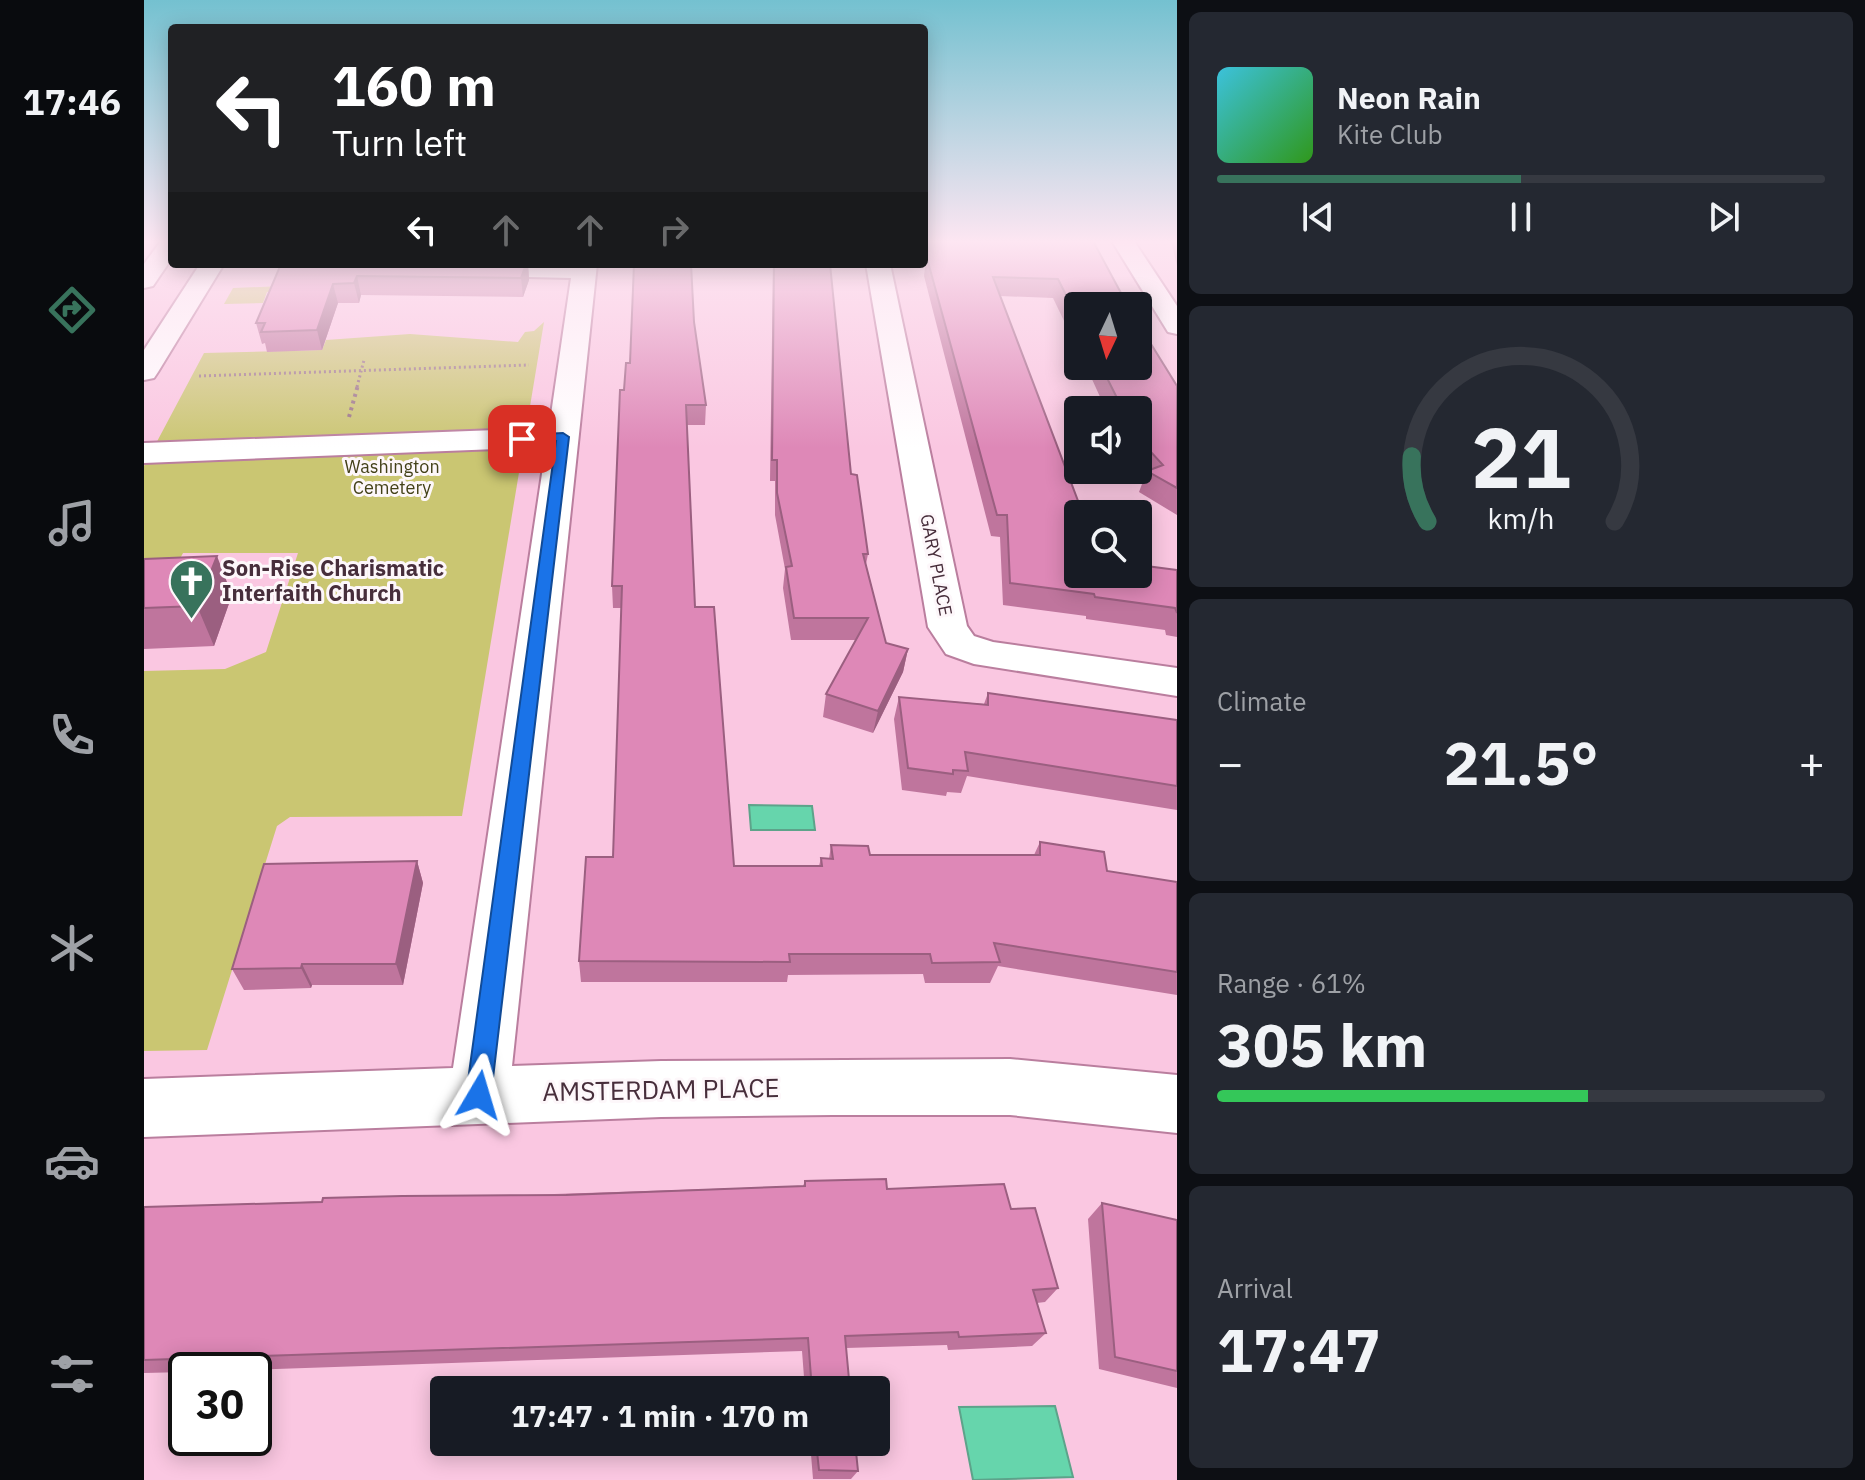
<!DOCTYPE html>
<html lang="en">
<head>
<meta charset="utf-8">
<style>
  :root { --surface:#171b24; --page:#242831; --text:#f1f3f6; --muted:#9ea1a6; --line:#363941; --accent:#38735c }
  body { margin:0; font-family:"IBM Plex Sans",sans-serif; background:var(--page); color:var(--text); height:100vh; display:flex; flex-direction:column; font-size:30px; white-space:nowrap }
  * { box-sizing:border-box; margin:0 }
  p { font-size:26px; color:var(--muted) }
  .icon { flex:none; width:44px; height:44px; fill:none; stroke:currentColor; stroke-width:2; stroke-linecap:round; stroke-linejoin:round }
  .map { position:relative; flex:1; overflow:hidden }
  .drawer { display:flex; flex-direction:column; gap:12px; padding:12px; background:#0d0f14; width:688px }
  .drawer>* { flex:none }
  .guide { position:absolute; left:24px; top:24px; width:760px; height:244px; border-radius:8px; box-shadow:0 4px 20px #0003; background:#202124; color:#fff; overflow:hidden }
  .needle { width:52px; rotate:184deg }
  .buttons { position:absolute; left:920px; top:292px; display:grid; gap:16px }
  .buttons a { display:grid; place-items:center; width:88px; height:88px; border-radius:8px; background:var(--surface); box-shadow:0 4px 20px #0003; font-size:40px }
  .speed { position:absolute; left:24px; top:1352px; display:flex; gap:16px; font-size:40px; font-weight:700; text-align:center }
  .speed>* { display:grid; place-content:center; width:104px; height:104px; border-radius:50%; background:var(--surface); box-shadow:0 4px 20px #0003; line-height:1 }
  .speed .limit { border:4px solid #111; border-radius:12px; background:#fff; color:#111 }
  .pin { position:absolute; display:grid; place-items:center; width:68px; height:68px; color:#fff; margin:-34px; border-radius:16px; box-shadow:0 4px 12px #0006 }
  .me { position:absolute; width:88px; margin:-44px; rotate:7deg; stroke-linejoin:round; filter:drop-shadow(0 0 6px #0008) }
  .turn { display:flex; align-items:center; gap:28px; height:168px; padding:0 32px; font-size:36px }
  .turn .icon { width:104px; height:104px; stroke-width:2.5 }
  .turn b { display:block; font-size:56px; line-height:68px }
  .lanes { display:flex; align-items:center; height:76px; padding:0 32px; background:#0003; justify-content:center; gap:40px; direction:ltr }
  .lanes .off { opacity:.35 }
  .big { font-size:60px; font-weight:800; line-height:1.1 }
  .drawer .widget { flex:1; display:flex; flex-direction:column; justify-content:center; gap:12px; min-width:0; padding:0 28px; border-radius:12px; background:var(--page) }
  .drawer .dial { align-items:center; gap:0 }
  .dial svg { height:208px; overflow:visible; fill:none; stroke:var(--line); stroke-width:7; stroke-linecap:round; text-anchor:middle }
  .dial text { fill:var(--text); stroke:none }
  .song { display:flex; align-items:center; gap:24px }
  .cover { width:96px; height:96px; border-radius:12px; background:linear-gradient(135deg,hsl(190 70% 55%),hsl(110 70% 35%)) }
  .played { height:8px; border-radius:4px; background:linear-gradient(90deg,var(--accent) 50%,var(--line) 50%) }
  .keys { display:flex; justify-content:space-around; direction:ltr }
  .heat { display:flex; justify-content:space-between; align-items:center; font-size:44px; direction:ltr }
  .charge { height:12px; border-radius:6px; background:linear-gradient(90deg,#34c759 61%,var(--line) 0) }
  .trip { position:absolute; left:286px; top:1376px; width:460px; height:80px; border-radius:8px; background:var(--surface); box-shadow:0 4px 20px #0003; font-weight:800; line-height:80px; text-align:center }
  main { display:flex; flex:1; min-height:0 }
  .tab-bar { display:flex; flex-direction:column; width:144px; justify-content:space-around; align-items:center; background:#090b0e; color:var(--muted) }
  .tab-bar .icon { width:56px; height:56px }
  .tab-bar .active { color:var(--accent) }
  .tab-bar b { font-size:36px; color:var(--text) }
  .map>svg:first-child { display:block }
  .green { fill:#cac672 }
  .water { fill:#66d5ac; stroke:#5da38a; stroke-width:2 }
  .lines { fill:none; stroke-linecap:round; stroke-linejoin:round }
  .minor-casing { stroke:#ba7e9e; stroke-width:4 }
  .major-casing { stroke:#ba7e9e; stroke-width:4 }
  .path-far1 { stroke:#997487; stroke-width:3; stroke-dasharray:2 3; stroke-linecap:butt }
  .path { stroke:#997487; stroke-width:4; stroke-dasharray:3 4; stroke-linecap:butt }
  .minor { fill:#fff; fill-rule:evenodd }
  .major { fill:#fff; fill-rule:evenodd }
  .wall { fill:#bf759d }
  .shaded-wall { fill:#9b5f80 }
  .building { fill:#de88b7; stroke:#9b5f80; stroke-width:2 }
  .route { fill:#1a73e8; stroke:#114b97; stroke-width:2 }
  .labels { text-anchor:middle; stroke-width:6; stroke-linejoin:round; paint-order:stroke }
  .far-park-label { font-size:18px; fill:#434118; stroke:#fdf7fa }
  .far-street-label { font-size:18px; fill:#472e3b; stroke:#fdf7fa }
  .poi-label { font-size:22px; font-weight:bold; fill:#472e3b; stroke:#fdf7fa; text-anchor:start }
  .near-street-label { font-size:26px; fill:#472e3b; stroke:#fdf7fa }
</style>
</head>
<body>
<main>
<nav class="tab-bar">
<b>17:46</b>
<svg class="icon active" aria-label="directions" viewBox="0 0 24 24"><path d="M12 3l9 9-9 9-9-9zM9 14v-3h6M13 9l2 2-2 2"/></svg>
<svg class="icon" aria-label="music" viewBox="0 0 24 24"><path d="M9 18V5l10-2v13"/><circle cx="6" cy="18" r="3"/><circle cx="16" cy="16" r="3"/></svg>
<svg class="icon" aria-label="phone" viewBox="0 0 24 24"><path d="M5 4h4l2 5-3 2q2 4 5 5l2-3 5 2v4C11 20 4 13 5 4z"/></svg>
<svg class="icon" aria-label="climate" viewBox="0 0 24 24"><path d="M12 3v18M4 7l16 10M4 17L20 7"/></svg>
<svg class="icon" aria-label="car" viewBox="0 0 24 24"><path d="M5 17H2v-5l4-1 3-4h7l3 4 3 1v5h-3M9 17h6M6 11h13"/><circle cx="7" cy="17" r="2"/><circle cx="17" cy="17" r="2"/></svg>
<svg class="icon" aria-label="filters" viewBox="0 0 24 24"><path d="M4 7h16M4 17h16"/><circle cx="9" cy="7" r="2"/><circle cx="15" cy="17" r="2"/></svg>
</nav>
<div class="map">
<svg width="1033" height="1480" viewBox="0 0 1033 1480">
  <rect width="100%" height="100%" fill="#fac7e1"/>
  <!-- green -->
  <path class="green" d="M 140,286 L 138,291 L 123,292 L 119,303 L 80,304 L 89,288 Z
    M 400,322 L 318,816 L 146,817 L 133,826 L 63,1050 L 0,1051 L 0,671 L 81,669 L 122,652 L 154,553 L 39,553 L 26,578 L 0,579 L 0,466 L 60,353 L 178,350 L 182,340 L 266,334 L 374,342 L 381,332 L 390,331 Z"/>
  <!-- water -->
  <path class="water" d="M 605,805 L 668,806 L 671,830 L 607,830 Z
    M 911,1406 L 929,1477 L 829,1480 L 815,1407 Z"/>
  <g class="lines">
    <defs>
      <path id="minor" d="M 968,241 L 990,241 L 1033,306 L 1033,334 L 1024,332 Z
        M 234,264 L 453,264 L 368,1066 L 517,1061 L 866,1059 L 1033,1075 L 1033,1133 L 866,1115 L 689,1115 L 517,1117 L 0,1137 L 0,1079 L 309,1068 L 402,447 L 0,463 L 0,443 L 405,428 L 427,278 L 258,274 L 238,269 Z
        M 722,264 L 746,264 L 823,626 L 830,636 L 849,642 L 1033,668 L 1033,696 L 830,664 L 802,654 L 784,627 Z"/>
      <path id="major" d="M 17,241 L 28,241 L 28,258 L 9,286 L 0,288 L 0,264 Z
        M 56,264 L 80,264 L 14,372 L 10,378 L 0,380 L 0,350 Z"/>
    </defs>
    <!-- minor casing -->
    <use href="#minor" class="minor-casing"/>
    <!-- major casing -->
    <use href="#major" class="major-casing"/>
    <!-- path-far1 -->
    <path class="path-far1" d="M 55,376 L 385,365
      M 213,387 L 220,360"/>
    <!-- path -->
    <path class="path" d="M 205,417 L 214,385"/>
    <!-- minor -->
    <use href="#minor" class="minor"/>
    <!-- major -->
    <use href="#major" class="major"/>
  </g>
  <!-- wall -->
  <path class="wall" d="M 780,241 L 949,241 L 934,306 L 934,350 L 909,298 L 856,296 L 934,574 L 1033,570 L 1033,637 L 1022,635 L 1021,630 L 942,619 L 942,616 L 859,605 L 856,537 L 847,536 L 780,276 L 782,259 L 780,258 Z
    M 1027,241 L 1033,241 L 1033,266 Z
    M 137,264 L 384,264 L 385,280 L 379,297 L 217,295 L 215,303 L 194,303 L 178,350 L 123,352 L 121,343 L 118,344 L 112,323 Z
    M 629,264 L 686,264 L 707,474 L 724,554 L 722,564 L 742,643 L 764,649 L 759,672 L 729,733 L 679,717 L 682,694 L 712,640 L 647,640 L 639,588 L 641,569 L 631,515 L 631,481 L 626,481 Z
    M 550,322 L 562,405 L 561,425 L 543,425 L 551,607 L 590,866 L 675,866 L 677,858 L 685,859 L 687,845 L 726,855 L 890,855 L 896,842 L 963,871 L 1033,882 L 1033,995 L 854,966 L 846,983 L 781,983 L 779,974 L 644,975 L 643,982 L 437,982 L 435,961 L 469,857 L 477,608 L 469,608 L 468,586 L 480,390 L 486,363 Z
    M 942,366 L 994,366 L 1033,386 L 1033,515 L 995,492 L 1001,476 L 994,468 L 994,410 L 962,410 Z
    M 0,559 L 88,595 L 70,646 L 0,649 Z
    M 844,693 L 1033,720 L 1033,810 L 823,776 L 817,793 L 803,792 L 802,796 L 758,790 L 750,719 L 755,697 L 840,704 Z
    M 273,861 L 279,883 L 259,985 L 168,985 L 167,988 L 100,990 L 88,969 Z
    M 661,1181 L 743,1189 L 867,1209 L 914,1288 L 901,1302 L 893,1303 L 902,1333 L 888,1346 L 804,1350 L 803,1345 L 702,1348 L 706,1390 L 661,1390 L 658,1351 L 99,1370 L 42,1370 L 42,1372 L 0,1373 L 0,1207 L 659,1186 Z
    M 958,1203 L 1033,1220 L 1033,1388 L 955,1369 L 944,1219 Z
    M 666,1442 L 711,1442 L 714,1471 L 707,1479 L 669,1479 Z"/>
  <!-- shaded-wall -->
  <path class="shaded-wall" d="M 382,264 L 384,264 L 385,280 L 379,297 L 377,278 Z
    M 213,276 L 217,295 L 215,303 L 210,283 Z
    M 189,284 L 194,303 L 178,350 L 173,330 Z
    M 73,556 L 88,595 L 70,646 L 53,606 Z
    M 764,649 L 759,672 L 729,733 L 734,711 Z
    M 273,861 L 279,883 L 259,985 L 252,964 Z
    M 158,964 L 168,985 L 167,988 L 157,968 Z"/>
  <!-- building -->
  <path class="building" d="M 785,241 L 949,241 L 984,306 L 934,306 L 934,319 L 914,279 L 849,277 L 939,514 L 934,514 L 934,574 L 994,574 L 994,565 L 1033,570 L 1033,613 L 1031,608 L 951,597 L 950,594 L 866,583 L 863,515 L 853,515 L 783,258 Z
    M 137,264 L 382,264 L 377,278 L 213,276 L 210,283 L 189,284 L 173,330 L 117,332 L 121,323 L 112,323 Z
    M 490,264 L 547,264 L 550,322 L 562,405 L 542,405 L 551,607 L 570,607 L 590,866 L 678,866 L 677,858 L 689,859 L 687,845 L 724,846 L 726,855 L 896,855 L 896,842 L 960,852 L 963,871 L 1033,882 L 1033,972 L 850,943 L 856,962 L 788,963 L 786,954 L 645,954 L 646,962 L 435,961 L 442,857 L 469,857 L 478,586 L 468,586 L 476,390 L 480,390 L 482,363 L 486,363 Z
    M 630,264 L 686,264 L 707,474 L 713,475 L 724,554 L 719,554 L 742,643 L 764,649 L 734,711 L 682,694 L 724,618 L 650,618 L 642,567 L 648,566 L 633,493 L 633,460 L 628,460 Z
    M 994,323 L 1033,386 L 1033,488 L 1003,471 L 1019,465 L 994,438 L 994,410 L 979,410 L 957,366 L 994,366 Z
    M 73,556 L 53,606 L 0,608 L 0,559 Z
    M 844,693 L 1033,720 L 1033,786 L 821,752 L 824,771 L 809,770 L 809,774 L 764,768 L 755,697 L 844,705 Z
    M 273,861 L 252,964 L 158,964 L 157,968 L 88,969 L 120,864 Z
    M 742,1179 L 743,1189 L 860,1184 L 867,1209 L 891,1208 L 914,1288 L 889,1290 L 902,1333 L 815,1337 L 814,1332 L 701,1336 L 706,1390 L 668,1390 L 664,1338 L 0,1360 L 0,1207 L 178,1202 L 179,1198 L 258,1196 L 422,1195 L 661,1186 L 661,1181 Z
    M 958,1203 L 1033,1220 L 1033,1371 L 971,1357 Z
    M 672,1442 L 711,1442 L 714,1471 L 675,1470 Z"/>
  <!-- sky -->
  <linearGradient id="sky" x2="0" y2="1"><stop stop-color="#74c1d0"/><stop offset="0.54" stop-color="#fde6f2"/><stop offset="1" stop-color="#fde6f2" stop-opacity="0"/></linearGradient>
  <rect width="1033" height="448" fill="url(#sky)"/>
  <!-- route -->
  <path class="route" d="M 419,433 L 425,437 L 347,1095 L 343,1103 L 335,1107 L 326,1103 L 322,1095 L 412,441 L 378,443 L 372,439 L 378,435 Z"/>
  <!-- icons -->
  <defs>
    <symbol id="church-pin" viewBox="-11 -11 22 30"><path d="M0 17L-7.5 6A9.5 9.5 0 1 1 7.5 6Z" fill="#38735c" stroke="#fdf7fa"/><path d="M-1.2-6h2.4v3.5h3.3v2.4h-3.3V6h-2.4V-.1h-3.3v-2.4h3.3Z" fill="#fff"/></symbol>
  </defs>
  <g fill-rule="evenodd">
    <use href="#church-pin" x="22" y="556" width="51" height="69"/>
  </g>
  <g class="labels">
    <!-- far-park labels -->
    <g class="far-park-label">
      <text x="248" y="473">Washington<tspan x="248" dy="21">Cemetery</tspan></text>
    </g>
    <!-- far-street labels -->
    <g class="far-street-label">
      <text transform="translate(792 565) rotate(79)" y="6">GARY PLACE</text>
    </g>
    <!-- poi labels -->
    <g class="poi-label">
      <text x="78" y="576">Son-Rise Charismatic<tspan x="78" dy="25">Interfaith Church</tspan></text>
    </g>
    <!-- near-street labels -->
    <g class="near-street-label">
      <text transform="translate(517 1090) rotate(-1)" y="9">AMSTERDAM PLACE</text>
    </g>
  </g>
</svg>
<div class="buttons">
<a><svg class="needle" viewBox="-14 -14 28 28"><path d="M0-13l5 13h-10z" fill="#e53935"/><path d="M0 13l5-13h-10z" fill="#9ea1a6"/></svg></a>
<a><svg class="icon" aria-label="sound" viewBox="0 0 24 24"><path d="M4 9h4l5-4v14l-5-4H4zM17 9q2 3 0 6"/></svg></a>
<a><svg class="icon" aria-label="search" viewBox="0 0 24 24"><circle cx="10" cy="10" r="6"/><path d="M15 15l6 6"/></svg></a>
</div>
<div class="speed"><div class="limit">30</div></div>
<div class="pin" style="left:378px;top:439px;background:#d93025"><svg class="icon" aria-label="arrive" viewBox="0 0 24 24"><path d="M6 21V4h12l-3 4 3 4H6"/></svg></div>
<svg class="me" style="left:335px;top:1095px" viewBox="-20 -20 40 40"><path d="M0-17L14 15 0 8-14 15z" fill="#1a73e8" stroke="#fff" stroke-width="4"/></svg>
<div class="trip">17:47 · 1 min · 170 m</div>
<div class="guide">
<div class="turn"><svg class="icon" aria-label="left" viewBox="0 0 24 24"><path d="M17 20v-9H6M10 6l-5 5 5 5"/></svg><div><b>160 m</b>Turn left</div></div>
<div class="lanes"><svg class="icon" aria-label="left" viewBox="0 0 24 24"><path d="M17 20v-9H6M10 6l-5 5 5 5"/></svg><svg class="icon off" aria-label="ahead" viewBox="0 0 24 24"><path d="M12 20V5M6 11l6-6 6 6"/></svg><svg class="icon off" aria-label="ahead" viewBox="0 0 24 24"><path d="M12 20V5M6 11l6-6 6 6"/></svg><svg class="icon off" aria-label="right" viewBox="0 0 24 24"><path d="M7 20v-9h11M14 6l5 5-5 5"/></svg></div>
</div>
</div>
<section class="drawer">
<div class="widget">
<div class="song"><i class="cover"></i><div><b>Neon Rain</b><p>Kite Club</p></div></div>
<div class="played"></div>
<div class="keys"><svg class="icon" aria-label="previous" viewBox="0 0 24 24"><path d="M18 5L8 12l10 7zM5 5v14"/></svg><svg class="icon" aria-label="pause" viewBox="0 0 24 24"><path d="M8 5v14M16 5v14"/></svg><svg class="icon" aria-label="next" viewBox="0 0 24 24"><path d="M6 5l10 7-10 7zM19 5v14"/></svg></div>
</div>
<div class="widget dial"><svg viewBox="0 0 100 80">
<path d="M14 69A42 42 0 1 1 86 69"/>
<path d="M14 69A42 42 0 0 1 8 44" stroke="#38735c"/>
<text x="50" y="56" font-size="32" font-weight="700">21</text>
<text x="50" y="72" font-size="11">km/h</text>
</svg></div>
<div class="widget"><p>Climate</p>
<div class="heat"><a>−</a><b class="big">21.5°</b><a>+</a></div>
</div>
<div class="widget"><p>Range · 61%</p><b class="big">305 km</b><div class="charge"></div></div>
<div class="widget"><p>Arrival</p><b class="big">17:47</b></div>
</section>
</main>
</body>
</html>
